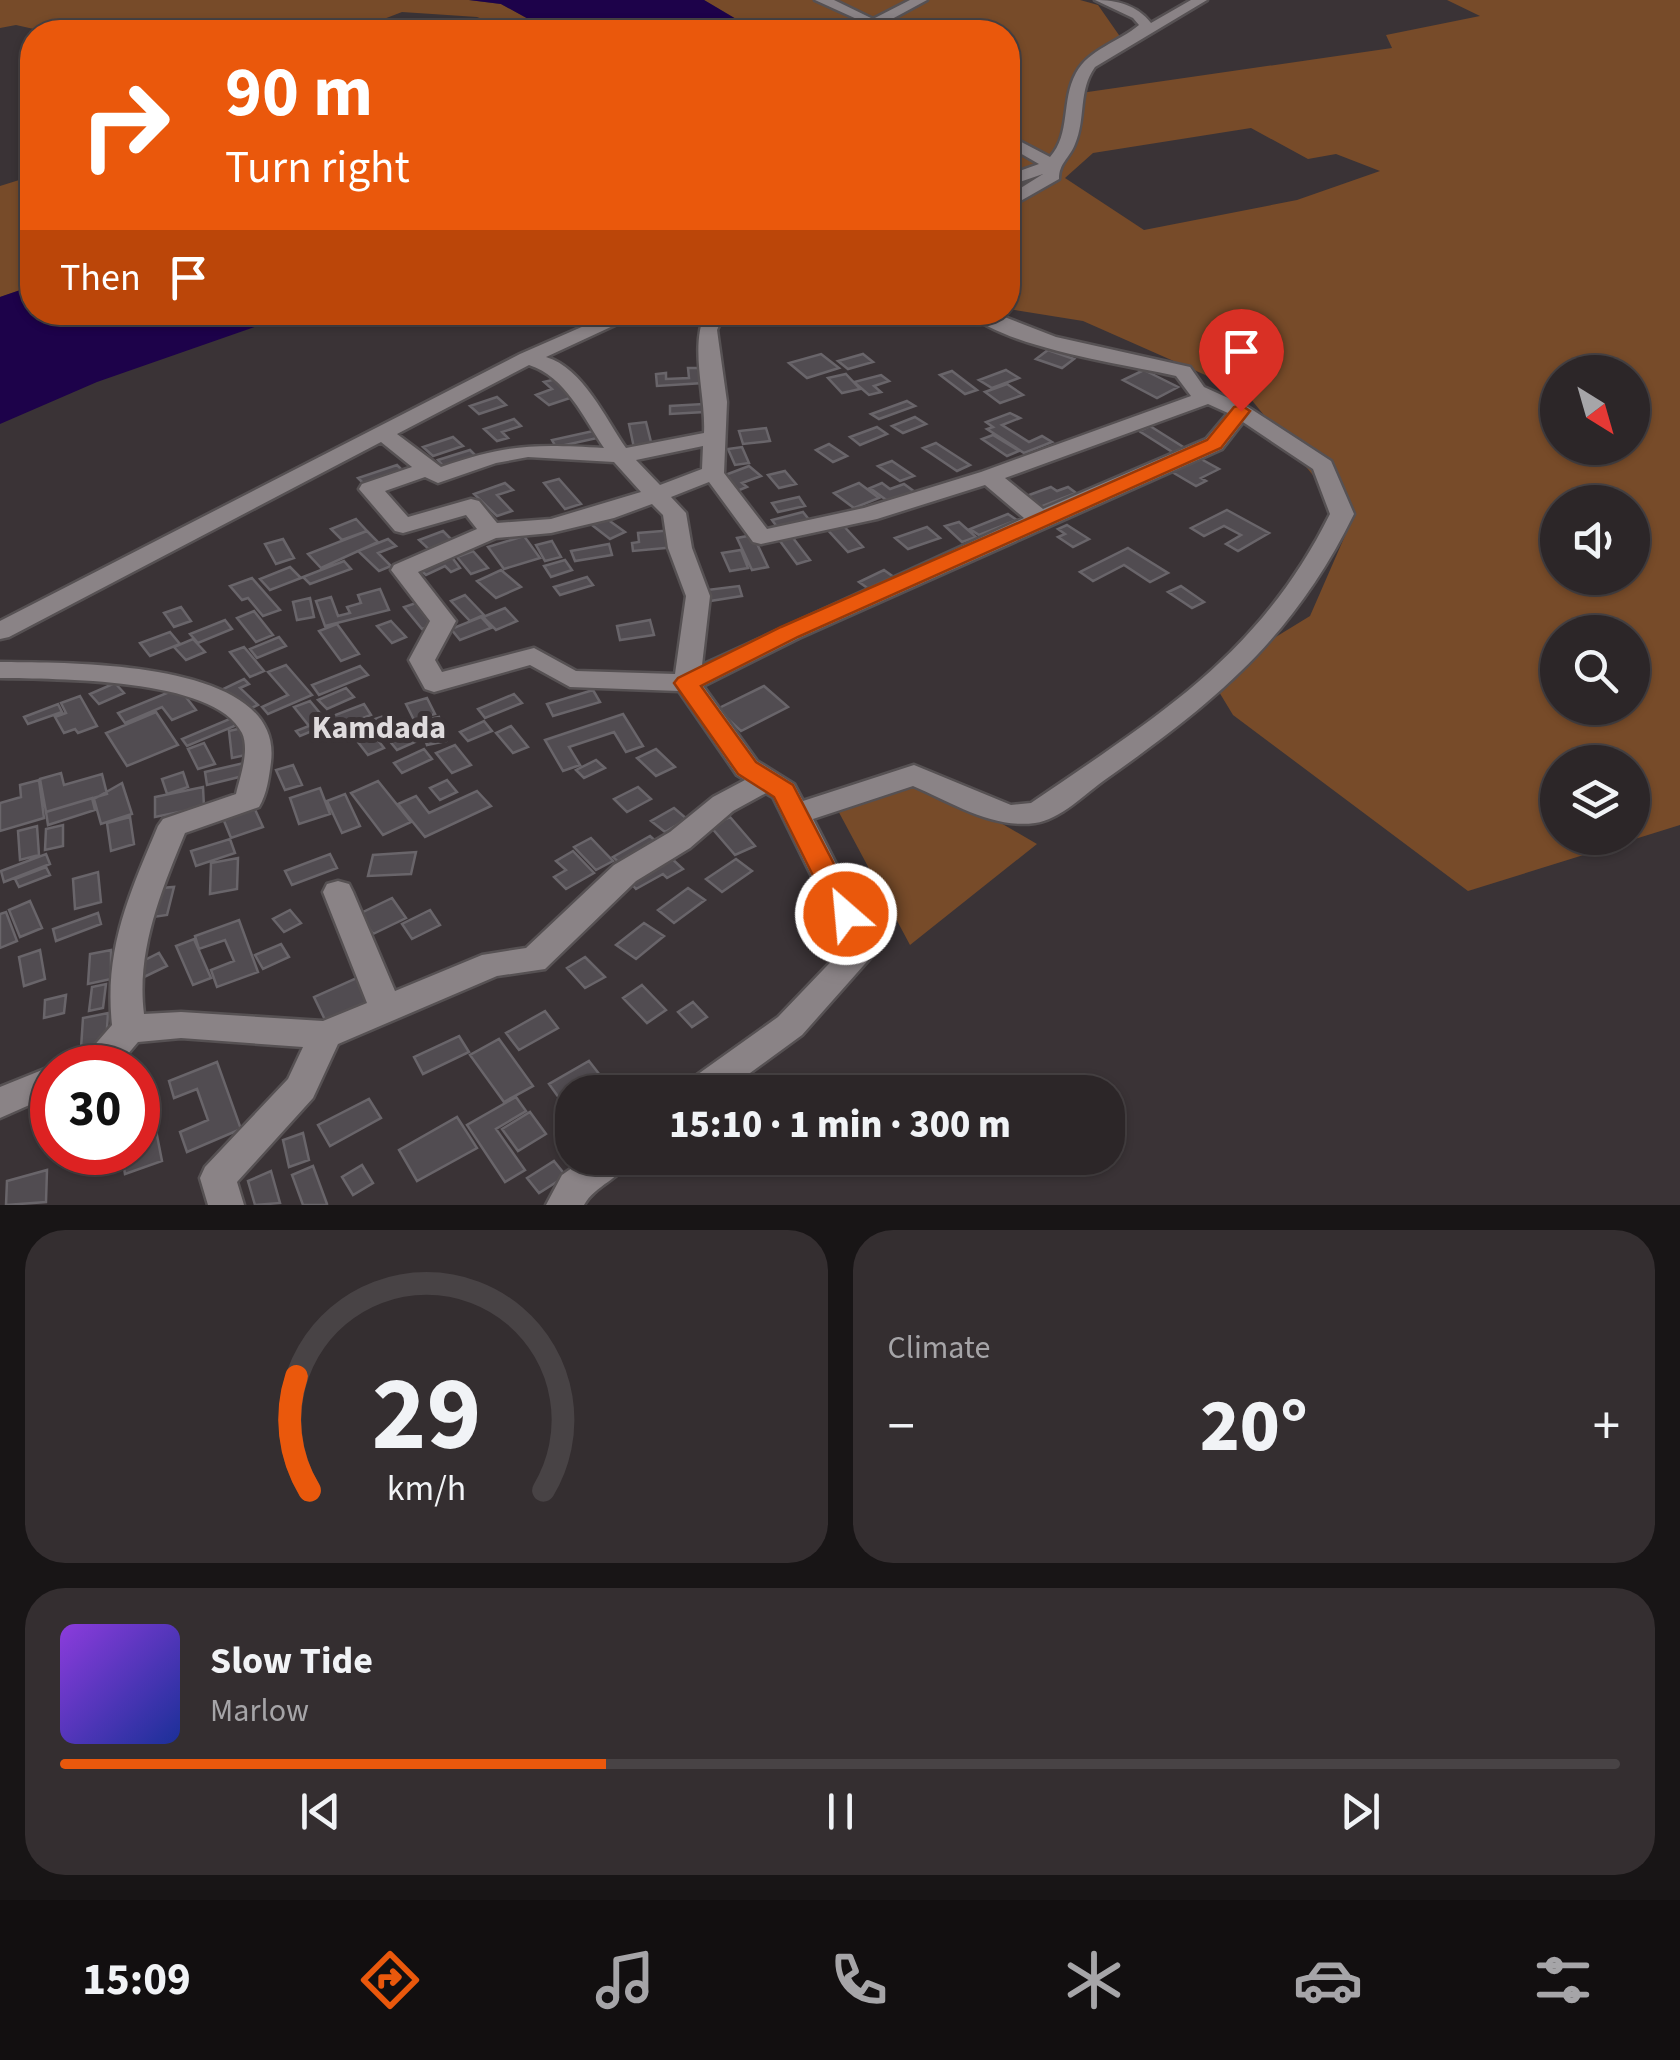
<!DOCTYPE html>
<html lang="en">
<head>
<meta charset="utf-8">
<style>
  :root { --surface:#2c2628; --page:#342e30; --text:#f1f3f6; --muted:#a6a5a8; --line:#484345; --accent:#ea580c }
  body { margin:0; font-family:"Source Sans 3",sans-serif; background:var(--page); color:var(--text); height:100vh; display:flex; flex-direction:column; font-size:38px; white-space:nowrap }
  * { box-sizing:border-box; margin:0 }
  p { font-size:32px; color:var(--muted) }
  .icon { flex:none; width:55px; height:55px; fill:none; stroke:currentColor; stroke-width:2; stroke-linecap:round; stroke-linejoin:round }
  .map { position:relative; height:1205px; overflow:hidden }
  .details { display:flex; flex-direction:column; gap:25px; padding:25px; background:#181516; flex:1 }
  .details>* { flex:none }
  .hud { position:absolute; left:20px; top:20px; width:1000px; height:305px; border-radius:40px; box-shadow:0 2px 8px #0004,0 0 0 2px var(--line); background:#ea580c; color:#fff; overflow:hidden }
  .needle { width:65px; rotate:143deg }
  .tools { position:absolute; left:1540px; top:355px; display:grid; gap:20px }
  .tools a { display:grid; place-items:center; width:110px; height:110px; border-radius:50%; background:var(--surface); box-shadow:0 2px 8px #0004,0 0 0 2px var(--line); font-size:50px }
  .speed { position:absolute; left:30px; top:1045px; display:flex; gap:20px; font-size:50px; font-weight:700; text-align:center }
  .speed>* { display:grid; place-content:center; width:130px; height:130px; border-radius:50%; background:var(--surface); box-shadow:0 2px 8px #0004,0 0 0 2px var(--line); line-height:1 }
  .speed .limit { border:15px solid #d22; background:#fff; color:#111 }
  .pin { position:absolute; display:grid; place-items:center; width:85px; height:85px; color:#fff; margin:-102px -42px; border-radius:50% 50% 50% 0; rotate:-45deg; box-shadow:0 0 10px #0007 }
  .pin .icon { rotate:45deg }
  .me { position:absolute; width:110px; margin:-55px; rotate:333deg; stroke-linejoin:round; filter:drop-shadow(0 0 8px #0008) }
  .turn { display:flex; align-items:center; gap:35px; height:210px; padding:0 40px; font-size:45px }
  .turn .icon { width:130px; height:130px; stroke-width:2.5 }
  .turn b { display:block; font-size:70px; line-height:85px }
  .then { display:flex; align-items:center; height:95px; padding:0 40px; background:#0003; gap:20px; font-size:38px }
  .big { font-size:75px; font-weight:800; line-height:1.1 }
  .details .tile { flex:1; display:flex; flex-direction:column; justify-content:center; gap:15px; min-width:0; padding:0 35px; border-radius:40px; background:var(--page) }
  .details .dial { align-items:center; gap:0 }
  .dial svg { height:260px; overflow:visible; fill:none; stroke:var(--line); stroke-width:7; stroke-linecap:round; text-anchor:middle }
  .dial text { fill:var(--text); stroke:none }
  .song { display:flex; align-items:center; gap:30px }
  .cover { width:120px; height:120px; border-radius:15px; background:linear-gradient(135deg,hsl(270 70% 55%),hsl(230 70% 35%)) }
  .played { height:10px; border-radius:5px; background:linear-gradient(90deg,var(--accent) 35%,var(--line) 35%) }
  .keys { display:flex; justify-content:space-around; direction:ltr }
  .heat { display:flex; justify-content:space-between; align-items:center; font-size:55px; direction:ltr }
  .details .tiles { flex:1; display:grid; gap:25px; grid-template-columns:1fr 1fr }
  .tile:last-child { grid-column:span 2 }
  .trip { position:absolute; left:555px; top:1075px; width:570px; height:100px; border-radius:40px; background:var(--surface); box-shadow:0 2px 8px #0004,0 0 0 2px var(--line); font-weight:800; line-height:100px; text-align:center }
  .tabs { display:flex; height:160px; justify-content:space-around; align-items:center; background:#120f10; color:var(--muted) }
  .tabs .icon { width:70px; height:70px }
  .tabs .on { color:var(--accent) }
  .tabs b { font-size:45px; color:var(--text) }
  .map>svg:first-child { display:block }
  .green { fill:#774b29; fill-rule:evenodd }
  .water { fill:#1d024a }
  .building { fill:#514c51; stroke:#69656a; stroke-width:2.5 }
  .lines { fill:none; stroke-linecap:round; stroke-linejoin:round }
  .minor-casing { stroke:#565153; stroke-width:5 }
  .minor { fill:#8a8386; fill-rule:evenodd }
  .route { fill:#ea580c; stroke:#983908; stroke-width:2.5 }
  .labels { text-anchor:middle; stroke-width:10; stroke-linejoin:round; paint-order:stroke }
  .quarter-label { font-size:32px; font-weight:bold; fill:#dfdbdd; stroke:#3a3336 }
</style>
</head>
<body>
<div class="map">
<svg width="1680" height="1205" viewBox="0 0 1680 1205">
  <rect width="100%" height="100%" fill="#3a3336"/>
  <!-- green -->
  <path class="green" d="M 0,0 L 469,0 L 501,4 L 552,32 L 516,32 L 477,17 L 402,12 L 371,24 L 323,19 L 294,32 L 47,32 L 16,25 L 0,28 Z
    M 704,0 L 1080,0 L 1098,5 L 1121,38 L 1093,52 L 1067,95 L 1392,48 L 1386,35 L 1480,16 L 1447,0 L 1680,0 L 1680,825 L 1468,891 L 1233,715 L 1210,677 L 1310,616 L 1351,522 L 1246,393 L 1083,321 L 1008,309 L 1008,32 L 758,32 ZM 1251,128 L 1308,159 L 1336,154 L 1380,171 L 1297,200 L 1144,230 L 1065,178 L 1093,153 ZM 1558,372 L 1632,372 L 1632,448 L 1558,448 ZM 1558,502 L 1632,502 L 1632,578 L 1558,578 ZM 1558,632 L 1632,632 L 1632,708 L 1558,708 ZM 1558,762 L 1632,762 L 1632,838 L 1558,838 Z
    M 32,176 L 32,286 L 0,297 L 0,186 Z
    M 920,776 L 1037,844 L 910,945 L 835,805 Z"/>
  <!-- water -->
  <path class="water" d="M 469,0 L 704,0 L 758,32 L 552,32 L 501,4 Z
    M 32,286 L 32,312 L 295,313 L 97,382 L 0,424 L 0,297 Z"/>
  <!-- building -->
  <path class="building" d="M 1048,350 L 1074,359 L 1062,368 L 1036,359 Z
    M 821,354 L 839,368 L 807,378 L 789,363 Z
    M 863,354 L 873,362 L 848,369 L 838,361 Z
    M 688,368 L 701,368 L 703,383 L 657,386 L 656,374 L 666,373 L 666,379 L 689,378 Z
    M 1006,370 L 1019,378 L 992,388 L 979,380 Z
    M 1144,370 L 1178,387 L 1157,398 L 1123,380 Z
    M 952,371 L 977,390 L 965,394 L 940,375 Z
    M 846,374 L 860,389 L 842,393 L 828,378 Z
    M 881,375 L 889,381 L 874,386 L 881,392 L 869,395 L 854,382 Z
    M 556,379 L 576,396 L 549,405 L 536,395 L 552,389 L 544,382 Z
    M 1007,384 L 1023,395 L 1000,403 L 985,392 Z
    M 497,397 L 506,405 L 479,414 L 470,406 Z
    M 907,401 L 915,406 L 879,419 L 871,414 Z
    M 703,404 L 704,412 L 670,414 L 670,406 Z
    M 1010,413 L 1020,418 L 1002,425 L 1029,442 L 1042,436 L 1052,442 L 1024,453 L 987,429 L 993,427 L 986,422 Z
    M 915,417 L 926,424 L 903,433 L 892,426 Z
    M 514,419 L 521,426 L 502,432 L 508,438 L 497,441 L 484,429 Z
    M 646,422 L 652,446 L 634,448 L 629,424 Z
    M 1150,426 L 1185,448 L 1174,453 L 1139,431 Z
    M 877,427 L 887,434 L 860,445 L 850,437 Z
    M 766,428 L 770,441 L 743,444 L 739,431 Z
    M 598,430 L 602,437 L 556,447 L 552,440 Z
    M 993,435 L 1019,451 L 1007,456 L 982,439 Z
    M 453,437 L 463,446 L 433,456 L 423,447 Z
    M 936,443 L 970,465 L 957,471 L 923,448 Z
    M 829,444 L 847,456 L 833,462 L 816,450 Z
    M 742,447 L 749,463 L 735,465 L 728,449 Z
    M 470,450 L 477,457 L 444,467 L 438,460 Z
    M 1201,459 L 1219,469 L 1201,478 L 1206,481 L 1196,486 L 1172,472 Z
    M 892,461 L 914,476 L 900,481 L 878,466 Z
    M 397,465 L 404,472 L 366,486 L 358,478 Z
    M 749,466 L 761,476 L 742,483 L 747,487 L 737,491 L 720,477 Z
    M 785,471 L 796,484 L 779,488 L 768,475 Z
    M 559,479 L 581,504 L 565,509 L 544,483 Z
    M 505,483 L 513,490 L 497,495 L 512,511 L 497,516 L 474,494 Z
    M 859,483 L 879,498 L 854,508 L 834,493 Z
    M 882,483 L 890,489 L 904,484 L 919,495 L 893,505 L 870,488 Z
    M 1051,487 L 1057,491 L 1068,487 L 1076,493 L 1035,509 L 1021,498 Z
    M 799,497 L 805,506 L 778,512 L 772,503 Z
    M 1227,510 L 1269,533 L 1238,551 L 1226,544 L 1241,535 L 1224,526 L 1204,536 L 1191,528 Z
    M 803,512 L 811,522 L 780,531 L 772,520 Z
    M 1008,514 L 1017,520 L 979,535 L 970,529 Z
    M 356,519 L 367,531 L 342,540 L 331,529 Z
    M 607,519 L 625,532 L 610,539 L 592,525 Z
    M 840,522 L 863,547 L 848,552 L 825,527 Z
    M 959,522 L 976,537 L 962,542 L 945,526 Z
    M 1067,525 L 1089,539 L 1073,547 L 1058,537 L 1065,534 L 1058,529 Z
    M 927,527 L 940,538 L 908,549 L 895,538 Z
    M 674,530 L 676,547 L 633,551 L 632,543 L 639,542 L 638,533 Z
    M 367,531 L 378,542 L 321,568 L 308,554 Z
    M 443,531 L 457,545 L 434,554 L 419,540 Z
    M 790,534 L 810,560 L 797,564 L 777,537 Z
    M 753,535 L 768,567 L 752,570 L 737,538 Z
    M 524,536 L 540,558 L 504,569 L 488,547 Z
    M 283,539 L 294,558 L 276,564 L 265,544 Z
    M 388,539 L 396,546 L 378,553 L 391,566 L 379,571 L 358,551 Z
    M 552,541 L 561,557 L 545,561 L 536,545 Z
    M 609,544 L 612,555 L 575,561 L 571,551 Z
    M 1128,548 L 1168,573 L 1150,582 L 1124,565 L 1093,581 L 1080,572 Z
    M 741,550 L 748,568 L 730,571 L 722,553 Z
    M 473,551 L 488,568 L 471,574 L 457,557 Z
    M 448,552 L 460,568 L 451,572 L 445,566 L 426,575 L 416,566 Z
    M 565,560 L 572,570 L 551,577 L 544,566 Z
    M 344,561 L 351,569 L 310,584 L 303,577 Z
    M 290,567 L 301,578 L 270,590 L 260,579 Z
    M 501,570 L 521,587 L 496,598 L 477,581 Z
    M 884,570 L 898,580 L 873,592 L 859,582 Z
    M 587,577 L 593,585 L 560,595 L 554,587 Z
    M 252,578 L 280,610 L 263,616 L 248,598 L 242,600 L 230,586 Z
    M 739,586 L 742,596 L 710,601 L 707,590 Z
    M 1181,586 L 1204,602 L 1192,608 L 1168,592 Z
    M 380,589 L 389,610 L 325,626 L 316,601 L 331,597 L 338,616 L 350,613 L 347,607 L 361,603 L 358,595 Z
    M 465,595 L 484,615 L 470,621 L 451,601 Z
    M 310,598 L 314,617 L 297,620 L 293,602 Z
    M 419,602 L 437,624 L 422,629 L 404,607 Z
    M 181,607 L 191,621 L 174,627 L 164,613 Z
    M 505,608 L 517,621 L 496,630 L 483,617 Z
    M 254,611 L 273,635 L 256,642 L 237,618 Z
    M 481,617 L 491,628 L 460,640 L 451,629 Z
    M 225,620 L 232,629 L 198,643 L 190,634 Z
    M 650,620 L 654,635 L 620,640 L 617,626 Z
    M 391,621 L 406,637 L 392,643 L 377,626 Z
    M 337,624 L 359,654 L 341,661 L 319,631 Z
    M 170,632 L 180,644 L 150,656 L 140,643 Z
    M 279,637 L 286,646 L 257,658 L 250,649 Z
    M 193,639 L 205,652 L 186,660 L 174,647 Z
    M 244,647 L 264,671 L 250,677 L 230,652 Z
    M 286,665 L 312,695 L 268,714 L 262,707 L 288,695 L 268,672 Z
    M 360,666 L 368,675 L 319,695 L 312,685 Z
    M 244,679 L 249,684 L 240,688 L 258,705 L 243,712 L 221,690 Z
    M 115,683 L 124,693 L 99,704 L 90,694 Z
    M 764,686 L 788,707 L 741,731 L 717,709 Z
    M 179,688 L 196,710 L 172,720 L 162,707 L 125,723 L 118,713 Z
    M 346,688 L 354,697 L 327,709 L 318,700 Z
    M 593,690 L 600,702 L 553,716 L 547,704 Z
    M 514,694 L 522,703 L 485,718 L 478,709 Z
    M 80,696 L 97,726 L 78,733 L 75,729 L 64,733 L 55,717 L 66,713 L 61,703 Z
    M 427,698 L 435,714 L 414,720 L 406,704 Z
    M 310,701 L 329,724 L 300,736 L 296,731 L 309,726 L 294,707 Z
    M 58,704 L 62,712 L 28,724 L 24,717 Z
    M 364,704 L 371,715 L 337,728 L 330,717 Z
    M 156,712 L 178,745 L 127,766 L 106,733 Z
    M 390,714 L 394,721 L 357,734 L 354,726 Z
    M 623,714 L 643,746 L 626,752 L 614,732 L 569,747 L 580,765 L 563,771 L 545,740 Z
    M 239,715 L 244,722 L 187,746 L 182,739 Z
    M 439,717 L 446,741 L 427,745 L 419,721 Z
    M 484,721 L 492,731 L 468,741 L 460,732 Z
    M 401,725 L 415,742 L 397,750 L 383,733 Z
    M 511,726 L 528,747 L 513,753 L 496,733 Z
    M 246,727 L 250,754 L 232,758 L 229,731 Z
    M 370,730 L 384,748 L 368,755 L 354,737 Z
    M 204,743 L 215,764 L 198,769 L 188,749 Z
    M 455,745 L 471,765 L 452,773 L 436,753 Z
    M 424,749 L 432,759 L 402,773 L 394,763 Z
    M 656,749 L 675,767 L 656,776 L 637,758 Z
    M 596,760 L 605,768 L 584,778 L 576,770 Z
    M 244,763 L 247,775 L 207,785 L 205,772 Z
    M 293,765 L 302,785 L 285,790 L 276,770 Z
    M 183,772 L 188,787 L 167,794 L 162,779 Z
    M 61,773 L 64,785 L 102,774 L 107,794 L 46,812 L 40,779 Z
    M 39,780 L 44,818 L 0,831 L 0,803 L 21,797 L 20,785 Z
    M 447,780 L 457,792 L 440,800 L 430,788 Z
    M 378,781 L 411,822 L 383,835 L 351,793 Z
    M 122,783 L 132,814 L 101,824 L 94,799 Z
    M 203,787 L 204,807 L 155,817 L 155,797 Z
    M 638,787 L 651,799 L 627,812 L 614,799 Z
    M 320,788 L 330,814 L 299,824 L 290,798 Z
    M 477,791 L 491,806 L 425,837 L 398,804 L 416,796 L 429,813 Z
    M 345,794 L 360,826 L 342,833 L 327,801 Z
    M 92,798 L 95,810 L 48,825 L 46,812 Z
    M 253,805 L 263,827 L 231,838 L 222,816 Z
    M 674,808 L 687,819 L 665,832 L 651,821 Z
    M 130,817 L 134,844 L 111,851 L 107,823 Z
    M 730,817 L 755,846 L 735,855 L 710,826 Z
    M 63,825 L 63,846 L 45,850 L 46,829 Z
    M 37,826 L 39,855 L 20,860 L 18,831 Z
    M 650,836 L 662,847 L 625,868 L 613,857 Z
    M 591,838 L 613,861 L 596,870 L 574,847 Z
    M 230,839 L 235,853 L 196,866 L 191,851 Z
    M 573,851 L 594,873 L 566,889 L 554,877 L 566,870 L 556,861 Z
    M 416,852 L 411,874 L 368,876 L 373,855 Z
    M 46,854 L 50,864 L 4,882 L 1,871 Z
    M 330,854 L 337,868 L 292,885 L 285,871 Z
    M 669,856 L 683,869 L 667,878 L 663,874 L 636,889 L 627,879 Z
    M 238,858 L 237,889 L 210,894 L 211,863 Z
    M 736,859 L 752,871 L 722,892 L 706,879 Z
    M 46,867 L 50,875 L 19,887 L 15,879 Z
    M 98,872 L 101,902 L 75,909 L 73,879 Z
    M 174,887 L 167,915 L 153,917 L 161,888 Z
    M 688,888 L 705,900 L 674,923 L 658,910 Z
    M 392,898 L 406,918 L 373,934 L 359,914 Z
    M 30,901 L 42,928 L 20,937 L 9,910 Z
    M 290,910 L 301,923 L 284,932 L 273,919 Z
    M 430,910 L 440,925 L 412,939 L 402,924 Z
    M 6,912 L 17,941 L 0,948 L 0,914 Z
    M 98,913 L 101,924 L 56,941 L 53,929 Z
    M 239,920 L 258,972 L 217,987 L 211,970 L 234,961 L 225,940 L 199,949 L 195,936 Z
    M 644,923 L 664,936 L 636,959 L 616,945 Z
    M 194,939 L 211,978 L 193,985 L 176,946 Z
    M 281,944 L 289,957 L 263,969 L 255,955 Z
    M 40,950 L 45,979 L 24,986 L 19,957 Z
    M 111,950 L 111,979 L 88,984 L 90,954 Z
    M 159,953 L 167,966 L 144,977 L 137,964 Z
    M 585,957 L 605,977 L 585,988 L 567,968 Z
    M 361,976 L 374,1001 L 326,1022 L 314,997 Z
    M 106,984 L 103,1008 L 89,1011 L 92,987 Z
    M 642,985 L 666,1010 L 647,1023 L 623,998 Z
    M 66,995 L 64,1013 L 44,1018 L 45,1000 Z
    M 693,1002 L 707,1017 L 692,1027 L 678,1012 Z
    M 545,1011 L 558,1028 L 519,1050 L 506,1033 Z
    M 108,1013 L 106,1044 L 81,1048 L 83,1018 Z
    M 459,1036 L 469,1052 L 423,1074 L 414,1057 Z
    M 499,1039 L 533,1086 L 504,1102 L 470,1055 Z
    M 589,1061 L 603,1079 L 572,1092 L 562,1102 L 549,1084 Z
    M 217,1062 L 241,1129 L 187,1152 L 180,1132 L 208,1120 L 197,1089 L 174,1098 L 169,1081 Z
    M 662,1076 L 676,1092 L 636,1092 Z
    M 147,1083 L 149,1107 L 138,1110 L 138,1085 Z
    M 516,1097 L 526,1111 L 496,1129 L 525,1170 L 505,1182 L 467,1125 Z
    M 369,1099 L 381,1118 L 330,1146 L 318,1125 Z
    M 152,1110 L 162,1161 L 125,1174 L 122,1156 L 138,1152 L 138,1115 Z
    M 530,1112 L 546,1134 L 518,1151 L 502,1129 Z
    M 457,1117 L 477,1148 L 417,1181 L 399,1150 Z
    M 303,1133 L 309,1160 L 289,1167 L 283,1140 Z
    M 554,1161 L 566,1176 L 539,1193 L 527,1178 Z
    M 362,1165 L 373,1183 L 353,1195 L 342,1177 Z
    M 313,1166 L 327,1204 L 325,1205 L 303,1205 L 292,1175 Z
    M 47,1170 L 46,1202 L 6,1205 L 7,1181 Z
    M 271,1171 L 280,1203 L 255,1205 L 248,1181 Z"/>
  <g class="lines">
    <defs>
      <path id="minor" d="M 815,0 L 834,0 L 873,19 L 910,0 L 927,0 L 879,26 L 883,32 L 869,32 L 859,20 Z
        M 1095,0 C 1117,0 1137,5 1151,23 L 1191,0 L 1207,0 L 1095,67 C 1078,90 1086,119 1075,144 C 1069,159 1059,163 1059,179 L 1008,208 L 1008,196 L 1043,174 L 1008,186 L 1008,175 L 1039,164 L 1008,146 L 1008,135 L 1050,157 C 1071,134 1061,100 1076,73 C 1089,49 1119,42 1139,25 L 1133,18 Z
        M 616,312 L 643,312 L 546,357 C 583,368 605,418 626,448 L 704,433 C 706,395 689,346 706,312 L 725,312 L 717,330 L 727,402 L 724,473 L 767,529 L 864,508 L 981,472 L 1191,396 L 1176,376 C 1122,364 1006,348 967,312 L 992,312 L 1056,337 L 1190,367 L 1204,387 L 1248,407 L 1331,461 L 1354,514 C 1293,638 1216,701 1106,779 C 1086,793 1060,820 1035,823 C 992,829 951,802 913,786 L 813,819 L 879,948 L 802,1035 L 724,1092 L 682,1092 L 687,1082 L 778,1017 L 846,946 L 773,797 L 766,793 L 733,811 L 690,848 L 636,881 L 545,969 L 497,976 L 338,1044 L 313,1098 L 237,1182 L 244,1205 L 208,1205 L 200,1178 L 205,1167 L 288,1079 L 303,1047 L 181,1038 L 138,1042 L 116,1068 L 64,1068 L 69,1058 L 92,1048 L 112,1025 C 104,949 129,895 158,826 L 163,819 L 236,794 C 240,777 250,750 242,733 C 215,677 54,679 0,678 L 0,662 C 66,663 284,658 271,762 C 269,777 267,794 259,807 L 185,833 C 161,891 136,951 144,1014 L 181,1012 L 323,1021 L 367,1003 L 323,892 L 327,884 L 338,881 L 349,884 L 353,892 L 395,991 L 482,955 L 526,948 L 614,865 L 670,832 L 713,797 L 745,780 L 737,775 L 679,691 L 570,687 L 530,665 L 434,692 L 425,689 L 409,660 L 430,621 L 391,570 L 394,565 L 477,529 L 466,515 L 403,533 L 395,531 L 359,489 L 362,484 L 412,467 L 381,442 L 9,637 L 0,639 L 0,621 L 520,354 ZM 529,365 C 565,376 584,418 604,448 C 534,444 508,444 441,467 L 397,434 ZM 1208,404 L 1228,413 L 1206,439 L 1043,509 L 1005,478 ZM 1243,422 L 1313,469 L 1330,514 C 1259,656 1158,716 1031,803 L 1011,805 L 914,765 L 803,801 L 794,784 L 757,761 L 703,686 L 799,638 L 1222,449 ZM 703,446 L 702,469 L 660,485 L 636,460 ZM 528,457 L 614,462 L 641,492 L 551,519 L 497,523 L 479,501 L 471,499 L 408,517 L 385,491 L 425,477 L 438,483 L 496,463 ZM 709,482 L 753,542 L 761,544 L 877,519 L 985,485 L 1024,518 L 702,665 L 710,596 L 692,548 L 686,513 L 671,497 ZM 652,504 L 663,515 L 668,548 L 686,596 L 675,674 L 576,671 L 534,648 L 442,672 L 435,660 L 456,621 L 418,572 L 496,538 L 551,533 L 614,518 Z
        M 52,1066 L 57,1068 L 52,1068 L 52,1095 L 0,1118 L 0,1087 Z
        M 586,1158 L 631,1158 C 621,1179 595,1185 584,1205 L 546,1205 L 562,1175 Z"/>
    </defs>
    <!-- minor casing -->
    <use href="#minor" class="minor-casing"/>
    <!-- minor -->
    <use href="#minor" class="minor"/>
  </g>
  <!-- route -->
  <path class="route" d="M 1241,405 L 1250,411 L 1221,448 L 798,637 L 701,686 L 756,762 L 793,785 L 860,914 L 856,922 L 846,925 L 836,922 L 774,797 L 738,774 L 674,683 L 678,678 L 781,627 L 1207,440 L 1234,407 Z"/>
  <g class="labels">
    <!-- quarter labels -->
    <g class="quarter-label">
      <text x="379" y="738">Kamdada</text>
    </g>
  </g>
</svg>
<div class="tools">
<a><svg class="needle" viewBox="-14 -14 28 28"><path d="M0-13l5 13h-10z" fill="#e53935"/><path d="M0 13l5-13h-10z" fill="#a6a5a8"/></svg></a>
<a><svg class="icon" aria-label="sound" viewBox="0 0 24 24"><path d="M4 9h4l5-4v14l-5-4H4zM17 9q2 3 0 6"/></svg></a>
<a><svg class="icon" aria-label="search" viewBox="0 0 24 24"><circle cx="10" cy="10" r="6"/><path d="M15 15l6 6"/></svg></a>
<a><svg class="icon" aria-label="layers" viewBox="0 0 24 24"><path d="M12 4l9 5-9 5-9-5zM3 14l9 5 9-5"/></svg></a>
</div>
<div class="speed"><div class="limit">30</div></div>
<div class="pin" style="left:1241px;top:411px;background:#d93025"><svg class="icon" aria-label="arrive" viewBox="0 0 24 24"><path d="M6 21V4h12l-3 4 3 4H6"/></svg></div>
<svg class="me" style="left:846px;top:914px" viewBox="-20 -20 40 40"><circle r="17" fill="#ea580c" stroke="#fff" stroke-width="3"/><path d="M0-11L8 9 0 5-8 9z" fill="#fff"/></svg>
<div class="trip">15:10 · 1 min · 300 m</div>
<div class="hud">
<div class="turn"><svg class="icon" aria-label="right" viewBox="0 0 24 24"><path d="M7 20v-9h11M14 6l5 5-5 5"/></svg><div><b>90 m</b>Turn right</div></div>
<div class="then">Then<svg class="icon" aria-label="arrive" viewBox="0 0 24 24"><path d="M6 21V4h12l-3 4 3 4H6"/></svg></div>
</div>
</div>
<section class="details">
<div class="tiles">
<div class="tile dial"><svg viewBox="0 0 100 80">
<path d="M14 69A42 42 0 1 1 86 69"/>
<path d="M14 69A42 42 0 0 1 10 34" stroke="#ea580c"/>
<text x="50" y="56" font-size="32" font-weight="700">29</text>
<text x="50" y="72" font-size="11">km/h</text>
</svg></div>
<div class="tile"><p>Climate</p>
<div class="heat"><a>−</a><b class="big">20°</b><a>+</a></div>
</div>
<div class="tile">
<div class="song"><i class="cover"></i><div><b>Slow Tide</b><p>Marlow</p></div></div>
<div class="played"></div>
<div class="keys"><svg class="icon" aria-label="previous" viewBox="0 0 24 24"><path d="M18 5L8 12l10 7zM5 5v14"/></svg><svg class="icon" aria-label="pause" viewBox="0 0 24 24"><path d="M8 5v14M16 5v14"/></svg><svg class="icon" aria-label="next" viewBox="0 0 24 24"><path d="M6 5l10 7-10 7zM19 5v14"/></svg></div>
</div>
</div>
</section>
<nav class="tabs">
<b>15:09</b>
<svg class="icon on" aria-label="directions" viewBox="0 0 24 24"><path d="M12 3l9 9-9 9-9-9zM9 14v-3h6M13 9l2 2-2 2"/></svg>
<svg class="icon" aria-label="music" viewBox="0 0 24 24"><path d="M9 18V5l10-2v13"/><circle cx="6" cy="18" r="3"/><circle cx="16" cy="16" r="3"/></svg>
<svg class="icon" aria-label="phone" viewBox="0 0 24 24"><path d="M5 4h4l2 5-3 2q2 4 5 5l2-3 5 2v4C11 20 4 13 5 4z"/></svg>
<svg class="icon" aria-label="climate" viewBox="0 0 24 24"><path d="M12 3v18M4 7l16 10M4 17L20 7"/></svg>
<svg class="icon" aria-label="car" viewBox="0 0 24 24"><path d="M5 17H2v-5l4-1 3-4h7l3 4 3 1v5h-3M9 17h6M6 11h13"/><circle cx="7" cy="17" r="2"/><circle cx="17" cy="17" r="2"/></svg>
<svg class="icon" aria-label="filters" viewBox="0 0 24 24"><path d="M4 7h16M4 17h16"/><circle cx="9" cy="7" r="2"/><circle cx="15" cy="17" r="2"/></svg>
</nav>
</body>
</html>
